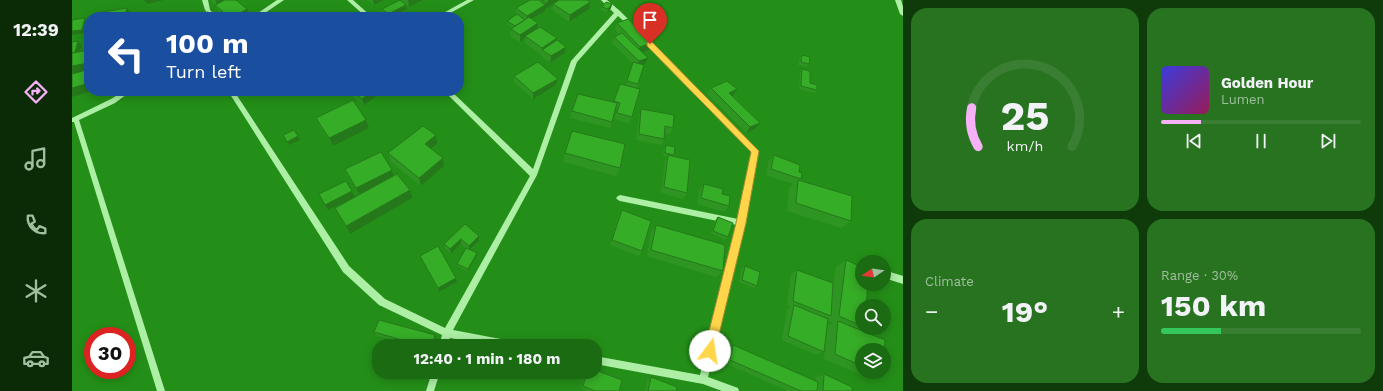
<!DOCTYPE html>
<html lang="en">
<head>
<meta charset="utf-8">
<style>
  :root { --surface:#1b6b12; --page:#287320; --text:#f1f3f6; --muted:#a0bf9f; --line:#397e32; --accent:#f7b2f7 }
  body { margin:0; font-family:"Work Sans",sans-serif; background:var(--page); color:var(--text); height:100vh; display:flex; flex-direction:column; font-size:15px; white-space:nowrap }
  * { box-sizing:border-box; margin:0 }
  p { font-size:13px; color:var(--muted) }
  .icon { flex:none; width:22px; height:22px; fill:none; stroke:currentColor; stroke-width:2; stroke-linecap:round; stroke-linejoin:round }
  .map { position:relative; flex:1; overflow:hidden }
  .sheet { display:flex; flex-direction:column; gap:8px; padding:8px; background:#0f3b0a; width:480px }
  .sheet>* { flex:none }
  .top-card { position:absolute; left:12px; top:12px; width:380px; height:84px; border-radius:16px; box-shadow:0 2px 10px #0003; background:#1a4fa0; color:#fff; overflow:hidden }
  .needle { width:26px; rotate:257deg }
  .fabs { position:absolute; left:783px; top:255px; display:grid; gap:8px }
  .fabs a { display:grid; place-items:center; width:36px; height:36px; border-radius:50%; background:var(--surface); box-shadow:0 2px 10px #0003; font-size:20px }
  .speed { position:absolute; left:12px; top:327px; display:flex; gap:8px; font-size:20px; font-weight:700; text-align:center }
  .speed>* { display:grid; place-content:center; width:52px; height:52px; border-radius:50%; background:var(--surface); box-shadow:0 2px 10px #0003; line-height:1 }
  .speed .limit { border:6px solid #d22; background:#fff; color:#111 }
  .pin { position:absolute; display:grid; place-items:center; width:34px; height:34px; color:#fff; margin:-41px -17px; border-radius:50% 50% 50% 0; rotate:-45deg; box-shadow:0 0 4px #0007 }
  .pin .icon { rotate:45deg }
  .me { position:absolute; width:44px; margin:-22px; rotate:14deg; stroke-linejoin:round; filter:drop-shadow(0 0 3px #0008) }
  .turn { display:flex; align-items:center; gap:14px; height:84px; padding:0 16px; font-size:18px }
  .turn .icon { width:52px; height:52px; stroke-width:2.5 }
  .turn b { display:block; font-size:28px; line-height:34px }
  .big { font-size:30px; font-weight:700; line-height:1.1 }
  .sheet .tile { flex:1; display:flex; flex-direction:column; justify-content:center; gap:6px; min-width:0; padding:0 14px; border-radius:16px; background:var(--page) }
  .sheet .dial { align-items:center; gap:0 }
  .dial svg { height:104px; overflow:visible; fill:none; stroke:var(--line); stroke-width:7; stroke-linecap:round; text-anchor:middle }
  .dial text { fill:var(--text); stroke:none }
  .song { display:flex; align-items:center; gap:12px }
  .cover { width:48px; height:48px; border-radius:6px; background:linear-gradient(135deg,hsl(240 70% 55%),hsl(330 70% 35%)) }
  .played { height:4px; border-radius:2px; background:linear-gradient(90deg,var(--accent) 20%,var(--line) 20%) }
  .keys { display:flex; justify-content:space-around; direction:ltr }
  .heat { display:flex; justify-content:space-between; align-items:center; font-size:22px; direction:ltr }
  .charge { height:6px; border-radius:3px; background:linear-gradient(90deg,#34c759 30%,var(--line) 0) }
  .sheet .tiles { flex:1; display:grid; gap:8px; grid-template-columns:repeat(2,1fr) }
  .trip { position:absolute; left:300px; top:339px; width:230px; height:40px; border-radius:16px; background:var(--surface); box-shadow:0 2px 10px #0003; font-weight:700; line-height:40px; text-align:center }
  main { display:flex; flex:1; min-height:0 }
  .tab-bar { display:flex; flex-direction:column; width:72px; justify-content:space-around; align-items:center; background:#0b2b07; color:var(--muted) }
  .tab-bar .icon { width:28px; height:28px }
  .tab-bar .selected { color:var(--accent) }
  .tab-bar b { font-size:18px; color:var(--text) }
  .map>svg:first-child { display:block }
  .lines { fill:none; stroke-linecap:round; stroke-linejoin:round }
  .minor { fill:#adefa5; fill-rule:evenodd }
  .wall { fill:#2e9522 }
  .shaded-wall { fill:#26791b }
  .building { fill:#36ad27; stroke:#26791b }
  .route { fill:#ffd54a; stroke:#a68a30 }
</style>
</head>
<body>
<main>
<nav class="tab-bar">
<b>12:39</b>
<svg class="icon selected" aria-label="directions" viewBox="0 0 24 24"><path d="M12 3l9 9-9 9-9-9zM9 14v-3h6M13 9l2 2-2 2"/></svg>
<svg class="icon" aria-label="music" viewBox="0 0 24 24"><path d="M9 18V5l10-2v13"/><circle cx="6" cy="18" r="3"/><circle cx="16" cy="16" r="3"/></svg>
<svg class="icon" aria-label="phone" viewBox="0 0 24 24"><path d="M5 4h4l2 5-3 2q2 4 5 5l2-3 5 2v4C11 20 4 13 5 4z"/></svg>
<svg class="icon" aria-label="climate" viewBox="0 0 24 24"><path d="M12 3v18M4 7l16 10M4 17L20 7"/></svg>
<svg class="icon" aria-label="car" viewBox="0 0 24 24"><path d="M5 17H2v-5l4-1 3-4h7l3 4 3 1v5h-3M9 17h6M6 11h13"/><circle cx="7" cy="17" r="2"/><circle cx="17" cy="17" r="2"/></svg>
</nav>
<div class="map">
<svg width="831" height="391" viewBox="0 0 831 391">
  <rect width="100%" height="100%" fill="#248f18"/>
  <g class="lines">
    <!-- minor -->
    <path class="minor" d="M 130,0 L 136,0 L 138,10 L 145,17 L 139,17 L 133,10 Z
      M 205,0 L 212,0 L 187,17 L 180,17 Z
      M 275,0 L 281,0 L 300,17 L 294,17 Z
      M 395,0 L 402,0 L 371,17 L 364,17 Z
      M 529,0 L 535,0 L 548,11 L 563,26 L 560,28 L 558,27 L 546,16 L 505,62 L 465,175 L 381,330 L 445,342 L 448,343 L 449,346 L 422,346 L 378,338 L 375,346 L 367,346 L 370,335 L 307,305 L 271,272 L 156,91 L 162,91 L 277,266 L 313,299 L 373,328 L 458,176 L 372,91 L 379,91 L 461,169 L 499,61 L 542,13 Z
      M 823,0 L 829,0 L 831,7 L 831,16 L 828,14 Z
      M 573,37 L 575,38 L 686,151 L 673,223 L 636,377 L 666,388 L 667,391 L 650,391 L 631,384 L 523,364 L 523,356 L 628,375 L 665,225 L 548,201 L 546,200 L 544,198 L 546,196 L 548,195 L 666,219 L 680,152 L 571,40 L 570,39 Z
      M 52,91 L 59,91 L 43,103 L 7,120 L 93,391 L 85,391 L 2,122 L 0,122 L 0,118 L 39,99 Z
      M 812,270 L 831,276 L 831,284 L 812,278 Z
      M 360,372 L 368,372 L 362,391 L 354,391 Z"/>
  </g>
  <!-- wall -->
  <path class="wall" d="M 138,0 L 164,0 L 179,16 L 177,17 L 153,17 L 147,12 L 143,5 Z
    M 296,0 L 312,0 L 302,5 Z
    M 329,0 L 351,0 L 337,7 L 331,2 L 334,5 L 335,9 L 325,13 L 329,17 L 316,17 L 311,12 L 310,9 L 330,1 Z
    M 458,0 L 516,0 L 516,1 L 518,2 L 517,9 L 497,22 L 480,10 L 481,5 L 473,9 L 473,11 L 460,19 L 465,29 L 485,38 L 485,40 L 494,47 L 493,53 L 478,63 L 469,56 L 469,55 L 453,43 L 453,38 L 448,42 L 438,36 L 439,29 L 441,28 L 435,24 L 435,21 L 444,15 L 444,8 Z
    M 540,4 L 539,8 L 535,13 L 529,10 L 530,7 Z
    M 545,23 L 577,50 L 570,52 L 573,64 L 571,65 L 565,88 L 560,117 L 557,123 L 542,119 L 546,109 L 543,108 L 538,128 L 498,118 L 500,111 L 542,103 L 548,84 L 554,85 L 561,64 L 540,43 L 542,37 L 547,35 L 543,30 Z
    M 730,55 L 737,64 L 735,67 L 726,65 L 728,58 Z
    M 730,69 L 738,83 L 745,90 L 743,93 L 727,89 L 728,73 Z
    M 442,76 L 486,79 L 484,85 L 461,99 L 442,82 Z
    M 639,88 L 661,96 L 688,123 L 683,129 L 674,133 L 635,94 Z
    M 275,91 L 312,91 L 292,105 L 276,93 Z
    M 569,109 L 601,128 L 598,134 L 593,133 L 592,139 L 589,145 L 564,140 L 567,116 Z
    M 244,118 L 294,120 L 297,128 L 261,146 L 248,126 Z
    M 365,144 L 359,149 L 371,158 L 372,166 L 349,186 L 319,162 L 316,153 Z
    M 594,145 L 602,155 L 602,156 L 615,193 L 611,199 L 589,193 L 593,161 L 595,157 L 591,156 L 592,148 Z
    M 493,153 L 548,168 L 544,176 L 491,162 Z
    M 702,155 L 727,172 L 729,179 L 728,180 L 779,221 L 769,228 L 715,211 L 717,188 L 721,184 L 694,175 L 697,161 Z
    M 273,169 L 320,170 L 322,176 L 287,194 L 275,175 Z
    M 632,184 L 650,194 L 657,206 L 652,212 L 625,204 L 628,189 Z
    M 550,210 L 570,251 L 567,256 L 538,245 L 547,216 Z
    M 646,217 L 656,237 L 653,240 L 639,233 L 644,219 Z
    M 393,224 L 407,236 L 407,241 L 398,250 L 405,253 L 405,255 L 396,271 L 386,267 L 385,264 L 395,249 L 389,243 L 379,254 L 373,248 L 372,244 Z
    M 584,225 L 651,271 L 644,277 L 575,256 L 579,232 Z
    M 348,256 L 384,278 L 385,282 L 367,292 L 350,260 Z
    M 774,260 L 790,306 L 790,328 L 809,328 L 808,334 L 803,336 L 790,350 L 790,372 L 811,372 L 811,375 L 798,379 L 752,359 L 755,326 L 761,323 L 756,321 L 756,317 L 753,318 L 752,352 L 744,355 L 710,340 L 715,309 L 719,307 L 715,305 L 719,274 L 725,270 L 760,290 L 764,267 Z
    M 673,266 L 685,286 L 682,288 L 667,282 L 670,268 Z
    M 302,332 L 364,338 L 362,346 L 341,346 L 305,336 Z
    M 661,345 L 744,381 L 744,377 L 752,374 L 780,391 L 716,391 L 653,363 L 656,348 Z
    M 513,372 L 523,372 L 547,391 L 515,391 L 509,388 Z
    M 579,377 L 604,391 L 573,391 L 575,380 Z"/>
  <!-- shaded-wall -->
  <path class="shaded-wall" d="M 72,0 L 92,0 L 75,4 Z
    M 146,0 L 164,0 L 147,8 L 143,1 Z
    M 301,0 L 312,0 L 302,5 Z
    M 336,0 L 351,0 L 337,7 Z
    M 478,0 L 490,0 L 481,4 L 481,5 L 473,9 L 473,11 L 454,22 L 455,16 L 473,5 L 474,3 Z
    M 518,2 L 517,9 L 497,22 L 498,15 Z
    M 540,4 L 539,8 L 535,13 L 536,9 Z
    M 334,5 L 335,9 L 318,17 L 317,16 L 316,14 Z
    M 55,8 L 60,15 L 60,17 L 53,17 Z
    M 175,9 L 179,16 L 177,17 L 161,17 Z
    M 13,18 L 16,22 L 13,33 L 0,35 L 0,31 Z
    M 466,23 L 465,30 L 453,36 L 453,38 L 448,42 L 448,35 Z
    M 485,38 L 484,45 L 470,50 L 470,48 Z
    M 6,41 L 10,45 L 6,56 L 17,63 L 17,71 L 14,71 L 17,74 L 17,91 L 20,91 L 0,97 L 0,88 L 14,71 L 0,74 L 0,53 Z
    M 579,43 L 577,50 L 565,54 L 568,47 Z
    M 494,47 L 493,53 L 478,63 L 479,56 Z
    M 576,58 L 573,64 L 565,68 L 567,61 Z
    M 486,79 L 484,85 L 461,99 L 461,93 Z
    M 665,89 L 661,96 L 653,99 L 657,93 Z
    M 301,91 L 312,91 L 292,105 L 290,99 Z
    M 342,91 L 347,91 L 343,94 Z
    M 294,120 L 297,128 L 261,146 L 257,138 Z
    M 688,123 L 683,129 L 674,133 L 678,127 Z
    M 364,135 L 365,144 L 355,152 L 353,144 Z
    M 226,136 L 228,140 L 217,145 L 215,142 Z
    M 371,158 L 372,166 L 349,186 L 347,178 Z
    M 320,170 L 322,176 L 287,194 L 284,188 Z
    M 338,190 L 340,198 L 278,234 L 274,226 Z
    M 280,191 L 283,197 L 256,210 L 253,205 Z
    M 407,236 L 407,241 L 397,250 L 397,246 Z
    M 389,239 L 389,243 L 379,254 L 378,249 Z
    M 405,253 L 405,255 L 396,271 L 396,269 Z
    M 384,278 L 385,282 L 367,292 L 366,288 Z
    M 363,335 L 364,338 L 362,346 L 360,346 Z"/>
  <!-- building -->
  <path class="building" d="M 153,0 L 164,0 L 175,9 L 161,17 L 157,17 L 143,5 Z
    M 328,0 L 334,5 L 316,14 L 310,9 Z
    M 458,0 L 467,0 L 473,5 L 455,16 L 444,8 Z
    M 470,0 L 478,0 L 474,3 Z
    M 487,0 L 515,0 L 518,2 L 498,15 L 481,4 Z
    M 534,2 L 540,4 L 536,9 L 530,7 Z
    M 55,8 L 53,17 L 24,17 L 25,13 Z
    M 136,12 L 139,17 L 124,17 L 124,16 Z
    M 323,12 L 329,17 L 318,17 L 316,15 Z
    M 445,14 L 453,20 L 443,26 L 435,21 Z
    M 457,17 L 466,23 L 448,35 L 439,29 Z
    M 13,18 L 10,30 L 0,31 L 0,20 Z
    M 556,19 L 579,43 L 568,47 L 545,23 Z
    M 468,27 L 485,38 L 470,48 L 453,36 Z
    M 550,33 L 576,58 L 567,61 L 542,37 Z
    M 485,40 L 494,47 L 479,56 L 470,50 Z
    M 6,41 L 3,52 L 0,53 L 0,42 Z
    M 17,50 L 17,63 L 0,66 L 0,53 Z
    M 730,55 L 738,57 L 737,64 L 729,62 Z
    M 466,62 L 486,79 L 461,93 L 442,76 Z
    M 561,62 L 572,65 L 566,84 L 555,81 Z
    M 730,69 L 738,71 L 738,83 L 745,85 L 745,90 L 729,86 Z
    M 14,70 L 14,84 L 0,88 L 0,74 Z
    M 655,81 L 665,89 L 657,93 L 688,123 L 678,127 L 639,88 Z
    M 548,84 L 568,89 L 560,117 L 545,113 L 548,103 L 542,101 Z
    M 280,91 L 301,91 L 290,99 Z
    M 506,94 L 545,103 L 540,122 L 500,111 Z
    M 281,100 L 294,120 L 257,138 L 244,118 Z
    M 569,109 L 602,115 L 601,128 L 593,126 L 592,139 L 567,134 Z
    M 351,126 L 364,135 L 353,144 L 371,158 L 347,178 L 316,153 Z
    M 222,130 L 226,136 L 215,142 L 211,135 Z
    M 500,131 L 553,144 L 548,168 L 493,153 Z
    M 594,145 L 603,147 L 602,155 L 593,153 Z
    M 309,152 L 320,170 L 284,188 L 273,169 Z
    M 596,155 L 618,160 L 615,193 L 592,187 Z
    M 702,155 L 728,165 L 727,172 L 730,173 L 729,179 L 699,169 Z
    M 325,174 L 338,190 L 274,226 L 263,208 Z
    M 726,180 L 780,196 L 779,221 L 724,203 Z
    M 274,181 L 280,191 L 253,205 L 247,194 Z
    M 632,184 L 651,189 L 650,194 L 658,196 L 657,206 L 629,198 Z
    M 550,210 L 579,221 L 570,251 L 540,240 Z
    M 646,217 L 661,223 L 656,237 L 641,231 Z
    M 393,224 L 407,236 L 397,246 L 389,239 L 378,249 L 372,244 Z
    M 584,225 L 653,245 L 651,271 L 579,250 Z
    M 366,246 L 384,278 L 366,288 L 348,256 Z
    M 394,248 L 405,253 L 396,269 L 385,264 Z
    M 774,260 L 790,267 L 790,284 L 796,284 L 794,306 L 790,306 L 790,326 L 767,316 Z
    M 673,266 L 688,272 L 685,286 L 670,280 Z
    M 725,270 L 761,283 L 759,316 L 721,301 Z
    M 722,305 L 756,319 L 752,352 L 716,336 Z
    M 307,320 L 363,335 L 360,346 L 351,346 L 302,332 Z
    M 766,321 L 813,340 L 812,354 L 812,350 L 790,350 L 790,366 L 763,354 Z
    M 795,328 L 809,328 L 808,334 Z
    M 661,345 L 746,382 L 745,391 L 729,391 L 658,360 Z
    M 523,370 L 550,380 L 547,391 L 523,391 L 511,386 L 515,372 L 523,372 Z
    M 804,372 L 811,372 L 811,375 Z
    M 752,374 L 780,387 L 780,391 L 751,391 Z
    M 579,377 L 605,387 L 604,391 L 576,391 Z"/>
  <!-- route -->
  <path class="route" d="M 575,42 L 580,42 L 687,151 L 674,223 L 643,351 L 642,355 L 638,357 L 634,355 L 632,351 L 664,223 L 679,152 L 575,46 Z"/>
</svg>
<div class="fabs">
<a><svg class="needle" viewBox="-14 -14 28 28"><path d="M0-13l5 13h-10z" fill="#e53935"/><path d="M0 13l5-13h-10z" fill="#a0bf9f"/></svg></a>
<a><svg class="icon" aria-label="search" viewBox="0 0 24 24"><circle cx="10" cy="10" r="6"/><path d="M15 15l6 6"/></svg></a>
<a><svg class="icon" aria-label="layers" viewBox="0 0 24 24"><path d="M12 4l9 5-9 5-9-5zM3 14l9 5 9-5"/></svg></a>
</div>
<div class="speed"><div class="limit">30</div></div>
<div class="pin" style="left:578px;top:44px;background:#d93025"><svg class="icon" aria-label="arrive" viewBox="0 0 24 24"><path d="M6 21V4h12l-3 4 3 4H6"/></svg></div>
<svg class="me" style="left:638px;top:351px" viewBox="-20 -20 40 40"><circle r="19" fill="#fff"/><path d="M0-13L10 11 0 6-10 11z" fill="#ffd54a"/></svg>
<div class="trip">12:40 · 1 min · 180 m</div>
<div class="top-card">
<div class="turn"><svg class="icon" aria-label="left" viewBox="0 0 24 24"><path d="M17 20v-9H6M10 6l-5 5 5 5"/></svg><div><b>100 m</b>Turn left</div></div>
</div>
</div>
<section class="sheet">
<div class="tiles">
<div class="tile dial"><svg viewBox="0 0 100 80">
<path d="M14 69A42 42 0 1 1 86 69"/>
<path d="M14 69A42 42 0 0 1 9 39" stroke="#f7b2f7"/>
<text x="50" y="56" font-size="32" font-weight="700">25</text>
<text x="50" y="72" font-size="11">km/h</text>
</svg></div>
<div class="tile">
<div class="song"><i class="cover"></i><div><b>Golden Hour</b><p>Lumen</p></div></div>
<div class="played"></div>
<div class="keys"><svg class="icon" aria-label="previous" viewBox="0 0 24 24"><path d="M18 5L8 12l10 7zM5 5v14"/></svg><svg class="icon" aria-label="pause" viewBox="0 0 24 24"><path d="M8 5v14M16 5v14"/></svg><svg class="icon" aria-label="next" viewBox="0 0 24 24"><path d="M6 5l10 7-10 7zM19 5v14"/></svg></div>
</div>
<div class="tile"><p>Climate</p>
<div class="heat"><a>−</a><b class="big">19°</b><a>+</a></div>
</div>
<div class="tile"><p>Range · 30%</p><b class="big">150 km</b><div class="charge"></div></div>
</div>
</section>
</main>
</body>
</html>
